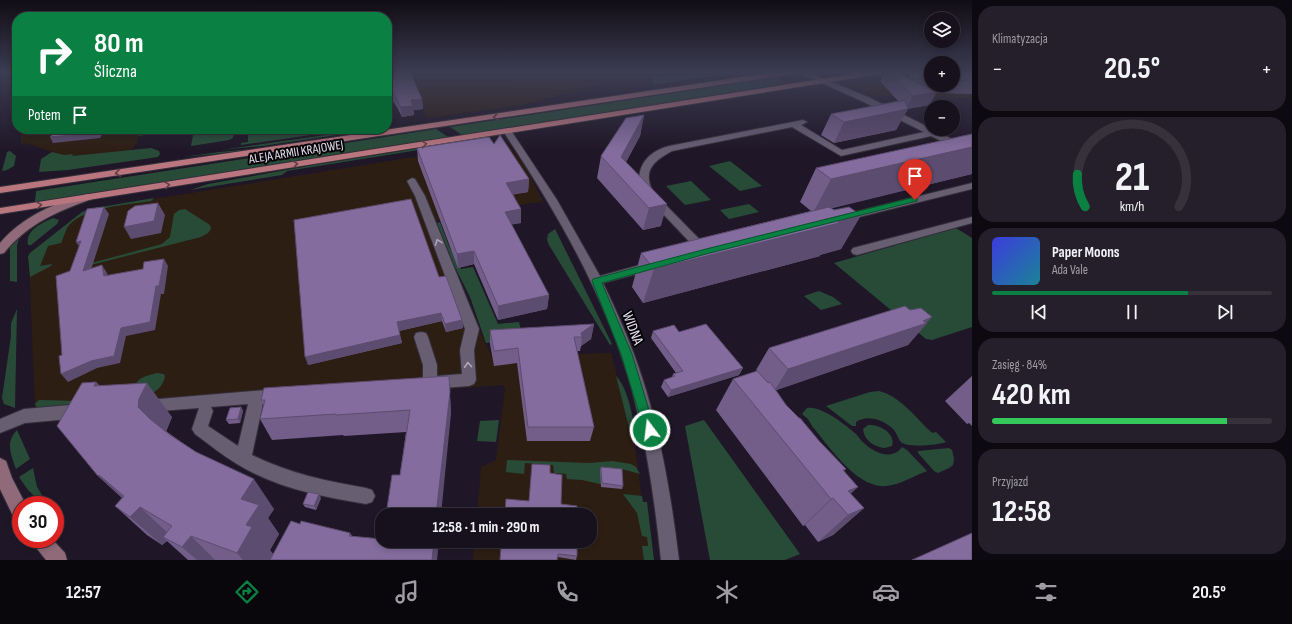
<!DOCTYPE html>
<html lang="pl">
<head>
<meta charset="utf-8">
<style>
  :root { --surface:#17111d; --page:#241f2a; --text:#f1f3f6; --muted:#9e9da4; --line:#36313b; --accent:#0b8043 }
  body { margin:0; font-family:"Sofia Sans Condensed",sans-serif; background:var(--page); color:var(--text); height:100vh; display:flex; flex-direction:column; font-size:15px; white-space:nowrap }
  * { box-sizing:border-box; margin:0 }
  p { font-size:13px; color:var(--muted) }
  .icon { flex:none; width:22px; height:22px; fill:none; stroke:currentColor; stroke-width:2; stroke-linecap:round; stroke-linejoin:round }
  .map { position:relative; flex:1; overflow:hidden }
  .panel { display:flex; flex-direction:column; gap:6px; padding:6px; background:#0d0910; width:320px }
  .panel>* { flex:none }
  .guide { position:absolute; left:12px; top:12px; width:380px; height:122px; border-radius:16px; box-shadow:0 2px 6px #0003,0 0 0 1px var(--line); background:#0b8043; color:#fff; overflow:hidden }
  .tools { position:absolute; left:924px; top:12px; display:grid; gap:8px }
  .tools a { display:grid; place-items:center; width:36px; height:36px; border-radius:50%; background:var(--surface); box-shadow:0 2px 6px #0003,0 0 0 1px var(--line); font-size:20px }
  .speed { position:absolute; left:12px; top:496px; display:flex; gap:8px; font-size:20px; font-weight:700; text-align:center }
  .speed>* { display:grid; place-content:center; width:52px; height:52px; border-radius:50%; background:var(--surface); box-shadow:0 2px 6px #0003,0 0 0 1px var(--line); line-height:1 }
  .speed .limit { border:6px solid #d22; background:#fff; color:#111 }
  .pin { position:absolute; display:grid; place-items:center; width:34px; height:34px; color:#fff; margin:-41px -17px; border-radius:50% 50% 50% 0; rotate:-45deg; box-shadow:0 0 4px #0007 }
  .pin .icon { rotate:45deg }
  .me { position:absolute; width:44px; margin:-22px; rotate:345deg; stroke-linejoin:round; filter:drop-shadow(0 0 3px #0008) }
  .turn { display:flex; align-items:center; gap:14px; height:84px; padding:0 16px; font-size:18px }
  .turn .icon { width:52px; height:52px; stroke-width:2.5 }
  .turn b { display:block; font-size:28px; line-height:34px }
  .then { display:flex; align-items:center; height:38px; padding:0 16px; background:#0003; gap:8px; font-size:15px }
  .big { font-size:30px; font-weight:700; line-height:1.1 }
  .panel .widget { flex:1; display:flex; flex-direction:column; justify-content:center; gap:6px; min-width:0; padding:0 14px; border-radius:16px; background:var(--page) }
  .panel .dial { align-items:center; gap:0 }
  .dial svg { height:104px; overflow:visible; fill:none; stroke:var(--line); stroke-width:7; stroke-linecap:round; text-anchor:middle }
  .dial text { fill:var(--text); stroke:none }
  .song { display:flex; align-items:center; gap:12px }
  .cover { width:48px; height:48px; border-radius:6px; background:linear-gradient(135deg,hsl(240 70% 55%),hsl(190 70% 35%)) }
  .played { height:4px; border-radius:2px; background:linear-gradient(90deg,var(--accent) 70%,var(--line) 70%) }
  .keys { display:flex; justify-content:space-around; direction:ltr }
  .heat { display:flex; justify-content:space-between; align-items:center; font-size:22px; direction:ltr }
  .charge { height:6px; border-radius:3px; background:linear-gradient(90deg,#34c759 84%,var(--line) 0) }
  .trip { position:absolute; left:375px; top:508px; width:222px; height:40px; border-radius:16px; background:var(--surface); box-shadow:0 2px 6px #0003,0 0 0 1px var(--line); font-weight:700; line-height:40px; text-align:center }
  .tab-bar { display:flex; height:64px; justify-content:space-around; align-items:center; background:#09070c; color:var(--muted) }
  .tab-bar .icon { width:28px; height:28px }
  .tab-bar .selected { color:var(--accent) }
  .tab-bar b { font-size:18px; color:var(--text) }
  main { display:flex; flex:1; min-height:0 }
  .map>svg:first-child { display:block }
  .commercial { fill:#2d1e14 }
  .green { fill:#284b38 }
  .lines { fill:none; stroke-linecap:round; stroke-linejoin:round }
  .street-casing { stroke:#35303b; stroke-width:2 }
  .secondary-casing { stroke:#35303b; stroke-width:2 }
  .primary-casing { stroke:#35303b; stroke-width:2 }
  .street { fill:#675e72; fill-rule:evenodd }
  .secondary { fill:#906a78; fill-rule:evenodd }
  .primary { fill:#b9767f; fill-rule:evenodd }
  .wall { fill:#725e88 }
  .shaded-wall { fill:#5c4c6f }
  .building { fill:#846d9e; stroke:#5c4c6f }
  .oneway { stroke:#603e44 }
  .oneway2 { stroke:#ada7b6 }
  .route { fill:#0b8043; stroke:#07532c }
  .labels { text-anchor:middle; stroke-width:4; stroke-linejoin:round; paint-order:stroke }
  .far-street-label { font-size:13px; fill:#e7e2ed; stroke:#07050a }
  .street-label { font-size:15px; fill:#e7e2ed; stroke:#07050a }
</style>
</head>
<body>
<main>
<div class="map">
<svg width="972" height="560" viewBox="0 0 972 560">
  <rect width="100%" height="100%" fill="#1f1727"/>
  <!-- commercial -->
  <path class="commercial" d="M 409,72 L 723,72 L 725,74 L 642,78 L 645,81 L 595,85 L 522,105 L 427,118 Z
    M 957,72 L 972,72 L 972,98 L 875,96 L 857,87 L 931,76 L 931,85 L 953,85 Z
    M 17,129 L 140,129 L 137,143 L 131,150 L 127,151 L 41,159 L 52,152 L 32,145 L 28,144 L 27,143 L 21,144 L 21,131 L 17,131 Z
    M 506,142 L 524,165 L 544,203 L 540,202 L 512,206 L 441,219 L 435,222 L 483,338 L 492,357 L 611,353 L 635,448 L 650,560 L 473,560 L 474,541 L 590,541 L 590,515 L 477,515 L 481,467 L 496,460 L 505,389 L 503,385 L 69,418 L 35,409 L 29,257 L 31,252 L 86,210 Z"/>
  <!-- green -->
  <path class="green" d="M 723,72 L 735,72 L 725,74 L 653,85 L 653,77 L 724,74 Z
    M 777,77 L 786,83 L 666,103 L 462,135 L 450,127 Z
    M 140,129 L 189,129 L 138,136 Z
    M 235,129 L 233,138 L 229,140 L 191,146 L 193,135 Z
    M 264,129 L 352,129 L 241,145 L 241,143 L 248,142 L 248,133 L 263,131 Z
    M 367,129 L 378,129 L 262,146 L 221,150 Z
    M 436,129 L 448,137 L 35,202 L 36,191 Z
    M 376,131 L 255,150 L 183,157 L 219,152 L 253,149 Z
    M 452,143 L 450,145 L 287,171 L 282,175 L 190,190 L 208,184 L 314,165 Z
    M 151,148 L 159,151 L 160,154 L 158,157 L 68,170 L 39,172 L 41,159 L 52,152 L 64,155 L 73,154 L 72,156 Z
    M 10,151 L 16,156 L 14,166 L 7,170 L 2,171 L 7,152 Z
    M 730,161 L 762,186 L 740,191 L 709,166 Z
    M 691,181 L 711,200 L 685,205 L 666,186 Z
    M 154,198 L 151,201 C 127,205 81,207 67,228 C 65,233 63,238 61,243 L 48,246 L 40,266 L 52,264 L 51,266 L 30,277 L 28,256 L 30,253 L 82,212 L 89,209 Z
    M 749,204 L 759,212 L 729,219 L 720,210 Z
    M 185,209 L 210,225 L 211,229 L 208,233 L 201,237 L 71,270 L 73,268 L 162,244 L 170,237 L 174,214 L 179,210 Z
    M 53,218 L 59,220 L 57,224 L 31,245 L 28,245 C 25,230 42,223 53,218 Z
    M 440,222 L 449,246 L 461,269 L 473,267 L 498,324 L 519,322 L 523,339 L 486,343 L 470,297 L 454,265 L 437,223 Z
    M 956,228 L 972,238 L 972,327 L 932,340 L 926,339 L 834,263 Z
    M 28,229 L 19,239 L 17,245 L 17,282 L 10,281 L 10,247 L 12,242 Z
    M 555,229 L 612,344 L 610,345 L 549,245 L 547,240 L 548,234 Z
    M 819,291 L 833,297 L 842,304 L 821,310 L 804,296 Z
    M 17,309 L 15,408 L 4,404 L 2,398 L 11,336 L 11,323 Z
    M 157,373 L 164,374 L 165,377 C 160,395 144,397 128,398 C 138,379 137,378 157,373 Z
    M 616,376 C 629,389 633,420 637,439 L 633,443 Z
    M 879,391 C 900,396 916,418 931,432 L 933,433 L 936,432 L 946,442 C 939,445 907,448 901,442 C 898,439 897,433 893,429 C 884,420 867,414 856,422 L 856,426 L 852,426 L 826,406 L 870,392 Z
    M 39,400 L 81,401 L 78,404 L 37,408 L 35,404 Z
    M 807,408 C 822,406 844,424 856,434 C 859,437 861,441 864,443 C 874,453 892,461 902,447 L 907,450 L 927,471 C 914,476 899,485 886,486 C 857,489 828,445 812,426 L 808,419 L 802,414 Z
    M 499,420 L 496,442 L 477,441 L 480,421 Z
    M 704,420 L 800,554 L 785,560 L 710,560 L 685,426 Z
    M 868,425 C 879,424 896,433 892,446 L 885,448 C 875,447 864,441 863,429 Z
    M 17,430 L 30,459 L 16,469 C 11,455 5,442 17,430 Z
    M 949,448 L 952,450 L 954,459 L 953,465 L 949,468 L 938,473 L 934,471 L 918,453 L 918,451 Z
    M 507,460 L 590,463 L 612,461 L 631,464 L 636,467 L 640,474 L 622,469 L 622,489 L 582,480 L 567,479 L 566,474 L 554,473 L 553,465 L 525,463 L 524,474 L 506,472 Z
    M 33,468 L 37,487 L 48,505 L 44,505 L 28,490 L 19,477 Z
    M 623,494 L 642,496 L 643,502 L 647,502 L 654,560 L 644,560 L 642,546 L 648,546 L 647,537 L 642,536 L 637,513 Z"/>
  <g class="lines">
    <defs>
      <path id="street" d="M 797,72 L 807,72 L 868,97 L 972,149 L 972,156 L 931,136 L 841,156 L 792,127 L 672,151 C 654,161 642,170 653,192 L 711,251 L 709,254 L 701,254 L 645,195 C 631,173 645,152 669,146 L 803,120 L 807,122 L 801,125 L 842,150 L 924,132 L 862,101 Z
        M 507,128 L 510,129 L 557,200 L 600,276 L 651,262 L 655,263 L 657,266 L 655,269 L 603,283 C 620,318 635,353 646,390 C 663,446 672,503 679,560 L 661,560 C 655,503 647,446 632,390 C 606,296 556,211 503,131 Z
        M 412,178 L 415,179 L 425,196 L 479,329 L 474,350 L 476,380 L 474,384 L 469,386 L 430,389 L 425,387 L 423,383 L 423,365 L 414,337 L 416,333 L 421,332 L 426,333 L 428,337 L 437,365 L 437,376 L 462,374 L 460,350 L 465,329 L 415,196 L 407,181 Z
        M 972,183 L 972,189 L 843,221 L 838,218 L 839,216 Z
        M 972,217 L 972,223 L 857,255 L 853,254 L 851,251 L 853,248 Z
        M 278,389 L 283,391 L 285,395 L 283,399 L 263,403 L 252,455 C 288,473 326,481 366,488 L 372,490 L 375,496 L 372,502 L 366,504 C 322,497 276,488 237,464 C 222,455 209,444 195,434 L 192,429 L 199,408 L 147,412 L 142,411 L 140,406 L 142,401 L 147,400 ZM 248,404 L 238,446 L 208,426 L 213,411 L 211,407 Z
        M 81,404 L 86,406 L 89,411 L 86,416 L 81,418 L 25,423 L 0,433 L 0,419 L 24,409 Z"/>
      <path id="secondary" d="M 88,194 L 93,197 L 92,199 C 56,212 29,223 4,253 L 0,254 L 0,243 C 22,217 56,202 88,194 Z
        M 0,458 L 6,461 L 12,478 L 26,505 L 21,505 L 21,523 L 15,520 L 0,489 Z
        M 31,539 L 52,539 L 65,553 L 67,560 L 46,560 L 34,545 Z"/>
      <path id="primary" d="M 776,72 L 795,72 L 792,74 L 0,193 L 0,187 Z
        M 865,72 L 883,72 L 880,74 L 0,214 L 0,208 Z"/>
    </defs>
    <!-- street casing -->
    <use href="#street" class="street-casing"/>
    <!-- secondary casing -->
    <use href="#secondary" class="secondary-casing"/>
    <!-- primary casing -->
    <use href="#primary" class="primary-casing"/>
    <!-- street -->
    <use href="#street" class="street"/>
    <!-- secondary -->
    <use href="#secondary" class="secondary"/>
    <!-- primary -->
    <use href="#primary" class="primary"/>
  </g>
  <!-- wall -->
  <path class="wall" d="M 387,72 L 422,99 L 423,109 L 414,110 L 414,115 L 402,117 L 398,109 L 387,92 Z
    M 885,72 L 895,72 L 908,78 L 910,74 L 931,72 L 931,85 L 953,85 L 953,72 L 972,72 L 972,94 L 936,93 L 929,105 L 907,109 L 896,130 L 834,143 L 821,135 L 831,114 L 898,101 L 880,81 Z
    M 644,115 L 640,136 L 626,162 L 661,226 L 643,230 L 597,178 L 601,156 Z
    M 494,144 L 529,179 L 528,192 L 513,194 L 521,223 L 511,224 L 549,295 L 547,309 L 498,320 L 474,264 L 458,268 L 418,161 L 417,148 Z
    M 816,168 L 972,174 L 831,208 L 834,210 L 861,215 L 841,249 L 820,255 L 820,256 L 643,303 L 632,287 L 641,253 L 811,211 L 800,202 Z
    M 439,277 L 462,320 L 463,328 L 446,332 L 442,321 L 399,331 L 402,343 L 308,365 Z
    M 927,323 L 908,345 L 776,390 L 786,405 L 820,442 L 846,469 L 844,471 L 850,493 L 864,508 L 833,535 L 818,542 L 805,525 L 803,526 L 716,410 L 733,379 L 757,371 L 756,370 L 769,348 Z
    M 594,324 L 591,339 L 581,346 L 580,351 L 577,351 L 594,427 L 590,441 L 527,441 L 517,363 L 494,366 L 490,344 L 490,330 Z
    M 653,331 L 679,332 L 743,368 L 739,375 L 668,397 L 661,387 L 664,380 L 672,377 L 673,374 L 676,373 L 651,338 Z
    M 449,376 L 451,414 L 400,475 L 406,432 L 344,436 L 343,435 L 272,440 L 260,419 L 264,405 L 261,400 Z
    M 972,376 L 972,426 L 969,423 L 967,424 L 945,401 Z
    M 96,382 L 100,386 L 172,417 L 166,431 L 274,509 L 268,518 L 279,534 L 270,550 L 273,554 L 300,524 L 350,533 L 352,536 L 437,560 L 188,560 L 167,541 L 162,545 L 147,535 L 115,506 L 122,498 L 98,476 Z
    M 241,407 L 243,411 L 240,423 L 229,424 L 226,420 Z
    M 601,467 L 623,486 L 622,489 L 601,487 L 600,470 Z
    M 321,498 L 316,510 L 305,507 L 303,504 Z
    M 501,547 L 577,556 L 576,560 L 558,557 Z"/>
  <!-- shaded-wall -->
  <path class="shaded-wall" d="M 937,92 L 929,105 L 905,109 L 913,96 Z
    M 422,99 L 423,109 L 414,110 L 414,115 L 402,117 L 400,107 L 411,100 Z
    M 908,109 L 896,130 L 834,143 L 844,122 Z
    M 644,115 L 640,136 L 619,175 L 621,157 Z
    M 100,129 L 106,129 L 100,138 L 53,143 L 50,137 Z
    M 972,147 L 972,174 L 813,213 L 831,179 Z
    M 529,179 L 528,192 L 506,196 L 506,183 Z
    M 158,203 L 165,215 L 161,233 L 131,239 L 124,227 Z
    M 667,204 L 661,226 L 643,230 L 649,208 Z
    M 104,207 L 109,214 L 88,279 L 83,271 Z
    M 521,209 L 521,223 L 504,226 L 505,212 Z
    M 861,215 L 841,249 L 820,255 L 820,256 L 643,303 L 654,269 Z
    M 81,241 L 81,249 L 76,242 Z
    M 474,251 L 474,264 L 458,268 L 457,254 Z
    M 164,259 L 168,266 L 164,294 L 161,294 L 155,330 L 126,336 L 120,363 L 97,368 L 68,382 L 61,374 L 121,328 Z
    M 102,265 L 107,273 L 110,284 L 104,276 Z
    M 549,295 L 547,309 L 498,320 L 498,306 Z
    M 441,313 L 442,321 L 399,331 L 397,322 Z
    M 932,317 L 908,345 L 774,391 L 788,369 Z
    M 462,320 L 463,328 L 446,332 L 445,324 Z
    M 594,324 L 591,339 L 581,346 L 582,337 L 581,333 Z
    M 400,335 L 402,343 L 308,365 L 305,357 Z
    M 743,368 L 739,375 L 668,397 L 671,390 Z
    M 449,376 L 451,414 L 441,515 L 436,515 Z
    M 96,382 L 125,415 L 94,386 Z
    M 147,383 L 172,417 L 166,432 L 165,440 L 138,407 L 139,399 Z
    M 241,407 L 243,411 L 240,423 L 238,419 Z
    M 99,475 L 132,505 L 131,506 L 98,476 Z
    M 254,479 L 274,509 L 268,518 L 279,534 L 270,550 L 273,555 L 270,560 L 243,560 L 237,553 L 246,525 L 241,499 Z
    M 858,487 L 839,505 L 848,491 Z
    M 319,494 L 321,498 L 316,510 L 314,506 Z
    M 833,498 L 805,525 L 803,526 L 831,499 Z
    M 140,507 L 171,536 L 163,537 L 167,541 L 162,545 L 130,517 Z
    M 864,508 L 833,535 L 818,542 L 848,515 Z
    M 191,536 L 215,560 L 197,560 L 182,547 Z
    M 434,541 L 439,541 L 437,560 L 432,560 Z"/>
  <!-- building -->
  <path class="building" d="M 387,72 L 410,72 L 422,99 L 411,100 L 413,106 L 400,107 L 397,99 L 387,84 Z
    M 890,72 L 895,72 L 910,79 L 910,74 L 920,72 L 931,72 L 931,80 L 910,79 L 937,92 L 913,96 Z
    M 953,72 L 972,72 L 972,81 L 953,80 Z
    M 905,100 L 908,109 L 844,122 L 831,114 Z
    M 644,115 L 621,157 L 667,204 L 649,208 L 601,156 L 626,118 Z
    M 57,129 L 100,129 L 97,133 L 50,137 Z
    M 972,134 L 972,147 L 831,179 L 816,168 Z
    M 500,135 L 529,179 L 506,183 L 521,209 L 505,212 L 549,295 L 498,306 L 474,251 L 457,254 L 417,148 L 489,137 L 494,144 Z
    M 411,199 L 439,277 L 446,276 L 462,320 L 445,324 L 441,313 L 397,322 L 400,335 L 305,357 L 294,220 Z
    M 158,203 L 154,221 L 124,227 L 128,211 L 135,206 Z
    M 104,207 L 83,271 L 102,265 L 104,276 L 143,269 L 144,262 L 164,259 L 159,286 L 156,286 L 150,322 L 121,328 L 114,356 L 91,361 L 61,374 L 59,356 L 62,355 L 56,276 L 70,271 L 81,241 L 76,242 L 87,209 Z
    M 829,207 L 834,210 L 849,207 L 861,215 L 838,222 L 839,223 L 654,269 L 641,253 Z
    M 905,306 L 910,310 L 921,308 L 932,317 L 923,321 L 927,323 L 788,369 L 769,348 Z
    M 594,324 L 581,333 L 582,337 L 574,337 L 594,427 L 528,427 L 518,348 L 494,351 L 490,330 Z
    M 706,324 L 743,368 L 671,390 L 664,380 L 675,376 L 673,374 L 683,371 L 653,331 L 674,325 L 679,332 Z
    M 757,371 L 768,383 L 770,382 L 786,405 L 799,418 L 800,418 L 820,442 L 846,469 L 843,470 L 858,487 L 848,491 L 864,508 L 848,515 L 833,498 L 831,499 L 733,379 Z
    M 449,376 L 450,392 L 436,515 L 386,515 L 392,475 L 400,475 L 410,410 L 336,415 L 336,414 L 260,419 L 265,400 L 261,400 L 264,388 Z
    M 96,382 L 94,386 L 147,383 L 139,399 L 138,407 L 150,419 L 170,435 L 196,452 L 254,479 L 241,499 L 259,505 L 246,525 L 252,527 L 237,553 L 191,536 L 182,547 L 163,537 L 172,526 L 140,507 L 130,517 L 115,506 L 124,496 L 99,475 L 98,476 L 57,426 L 82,383 Z
    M 241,407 L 238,419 L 226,420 L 230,408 Z
    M 532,464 L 550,465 L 550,473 L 562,475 L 561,504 L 577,506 L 577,515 L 505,515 L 506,499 L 529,501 Z
    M 601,467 L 622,469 L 623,486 L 602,483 Z
    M 308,492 L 319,494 L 314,506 L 303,504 Z
    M 291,521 L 300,524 L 301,521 L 350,533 L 349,536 L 382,539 L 382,537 L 382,541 L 434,541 L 432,560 L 270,560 Z
    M 972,533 L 972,560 L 912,560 Z
    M 503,541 L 577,541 L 577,556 L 558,554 L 557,560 L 500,560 L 501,547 L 502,547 Z"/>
  <!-- one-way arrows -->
  <defs><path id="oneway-chevron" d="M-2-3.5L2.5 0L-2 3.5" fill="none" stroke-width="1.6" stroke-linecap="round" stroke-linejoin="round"/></defs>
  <g class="oneway">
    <use href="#oneway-chevron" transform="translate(496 117) rotate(171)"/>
    <use href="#oneway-chevron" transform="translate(424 144) rotate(-9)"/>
    <use href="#oneway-chevron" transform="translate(295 164) rotate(-9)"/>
    <use href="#oneway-chevron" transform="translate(118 173) rotate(172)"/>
    <use href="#oneway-chevron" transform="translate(167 185) rotate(-9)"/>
    <use href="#oneway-chevron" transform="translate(39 205) rotate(-9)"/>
  </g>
  <g class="oneway2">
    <use href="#oneway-chevron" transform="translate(438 242) rotate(-111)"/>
    <use href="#oneway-chevron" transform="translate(468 365) rotate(-94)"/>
  </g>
  <!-- sky -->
  <linearGradient id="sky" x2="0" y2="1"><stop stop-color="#110d15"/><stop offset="0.48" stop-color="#3c3c52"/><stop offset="1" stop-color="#3c3c52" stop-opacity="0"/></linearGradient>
  <rect width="972" height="151" fill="url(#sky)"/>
  <!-- route -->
  <path class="route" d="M 915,197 L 917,198 L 917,201 L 706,254 L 602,283 L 632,354 L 655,430 L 654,433 L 650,435 L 645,433 L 621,354 L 592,281 L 593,279 L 706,249 Z"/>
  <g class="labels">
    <!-- far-street labels -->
    <g class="far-street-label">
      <text transform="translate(296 151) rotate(-9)" y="5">ALEJA ARMII KRAJOWEJ</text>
    </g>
    <!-- street labels -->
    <g class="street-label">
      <text transform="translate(633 328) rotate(69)" y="5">WIDNA</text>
    </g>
  </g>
</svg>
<div class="tools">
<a><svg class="icon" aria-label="layers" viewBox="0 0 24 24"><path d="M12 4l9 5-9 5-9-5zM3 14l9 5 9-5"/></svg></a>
<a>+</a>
<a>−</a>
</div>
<div class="speed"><div class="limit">30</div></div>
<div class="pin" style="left:915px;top:200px;background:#d93025"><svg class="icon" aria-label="arrive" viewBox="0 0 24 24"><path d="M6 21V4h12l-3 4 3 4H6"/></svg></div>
<svg class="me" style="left:650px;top:430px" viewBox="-20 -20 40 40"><circle r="17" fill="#0b8043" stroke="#fff" stroke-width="3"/><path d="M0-11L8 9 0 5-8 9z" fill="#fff"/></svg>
<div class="trip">12:58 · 1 min · 290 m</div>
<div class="guide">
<div class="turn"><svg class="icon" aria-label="right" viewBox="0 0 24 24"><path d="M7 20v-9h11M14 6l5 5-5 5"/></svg><div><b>80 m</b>Śliczna</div></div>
<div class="then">Potem<svg class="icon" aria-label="arrive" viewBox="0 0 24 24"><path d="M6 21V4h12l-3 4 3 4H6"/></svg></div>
</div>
</div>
<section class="panel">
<div class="widget"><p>Klimatyzacja</p>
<div class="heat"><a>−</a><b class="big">20.5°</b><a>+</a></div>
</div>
<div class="widget dial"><svg viewBox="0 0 100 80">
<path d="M14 69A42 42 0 1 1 86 69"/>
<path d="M14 69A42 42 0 0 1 8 44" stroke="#0b8043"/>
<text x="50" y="56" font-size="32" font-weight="700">21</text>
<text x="50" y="72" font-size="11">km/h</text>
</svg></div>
<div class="widget">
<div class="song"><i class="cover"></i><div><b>Paper Moons</b><p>Ada Vale</p></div></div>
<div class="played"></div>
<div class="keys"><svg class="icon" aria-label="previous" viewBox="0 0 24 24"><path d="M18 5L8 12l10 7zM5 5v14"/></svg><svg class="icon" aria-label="pause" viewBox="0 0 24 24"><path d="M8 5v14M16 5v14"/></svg><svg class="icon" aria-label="next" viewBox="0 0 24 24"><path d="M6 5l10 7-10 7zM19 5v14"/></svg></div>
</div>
<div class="widget"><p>Zasięg · 84%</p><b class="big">420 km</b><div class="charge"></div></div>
<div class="widget"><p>Przyjazd</p><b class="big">12:58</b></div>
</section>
</main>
<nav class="tab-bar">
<b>12:57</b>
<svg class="icon selected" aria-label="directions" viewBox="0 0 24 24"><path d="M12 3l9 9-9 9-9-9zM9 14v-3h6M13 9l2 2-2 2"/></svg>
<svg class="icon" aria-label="music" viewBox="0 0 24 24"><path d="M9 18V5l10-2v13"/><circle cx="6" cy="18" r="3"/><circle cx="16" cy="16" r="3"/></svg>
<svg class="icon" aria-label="phone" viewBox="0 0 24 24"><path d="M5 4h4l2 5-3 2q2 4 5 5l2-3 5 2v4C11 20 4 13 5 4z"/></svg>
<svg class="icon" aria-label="climate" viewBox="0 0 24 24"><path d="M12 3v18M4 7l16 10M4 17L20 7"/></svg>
<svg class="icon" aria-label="car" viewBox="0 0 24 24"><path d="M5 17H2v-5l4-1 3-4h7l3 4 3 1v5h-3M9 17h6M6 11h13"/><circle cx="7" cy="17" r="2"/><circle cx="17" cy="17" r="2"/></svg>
<svg class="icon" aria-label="filters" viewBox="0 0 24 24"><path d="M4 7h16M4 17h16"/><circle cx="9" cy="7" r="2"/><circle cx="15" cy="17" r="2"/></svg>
<b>20.5°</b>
</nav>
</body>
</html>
